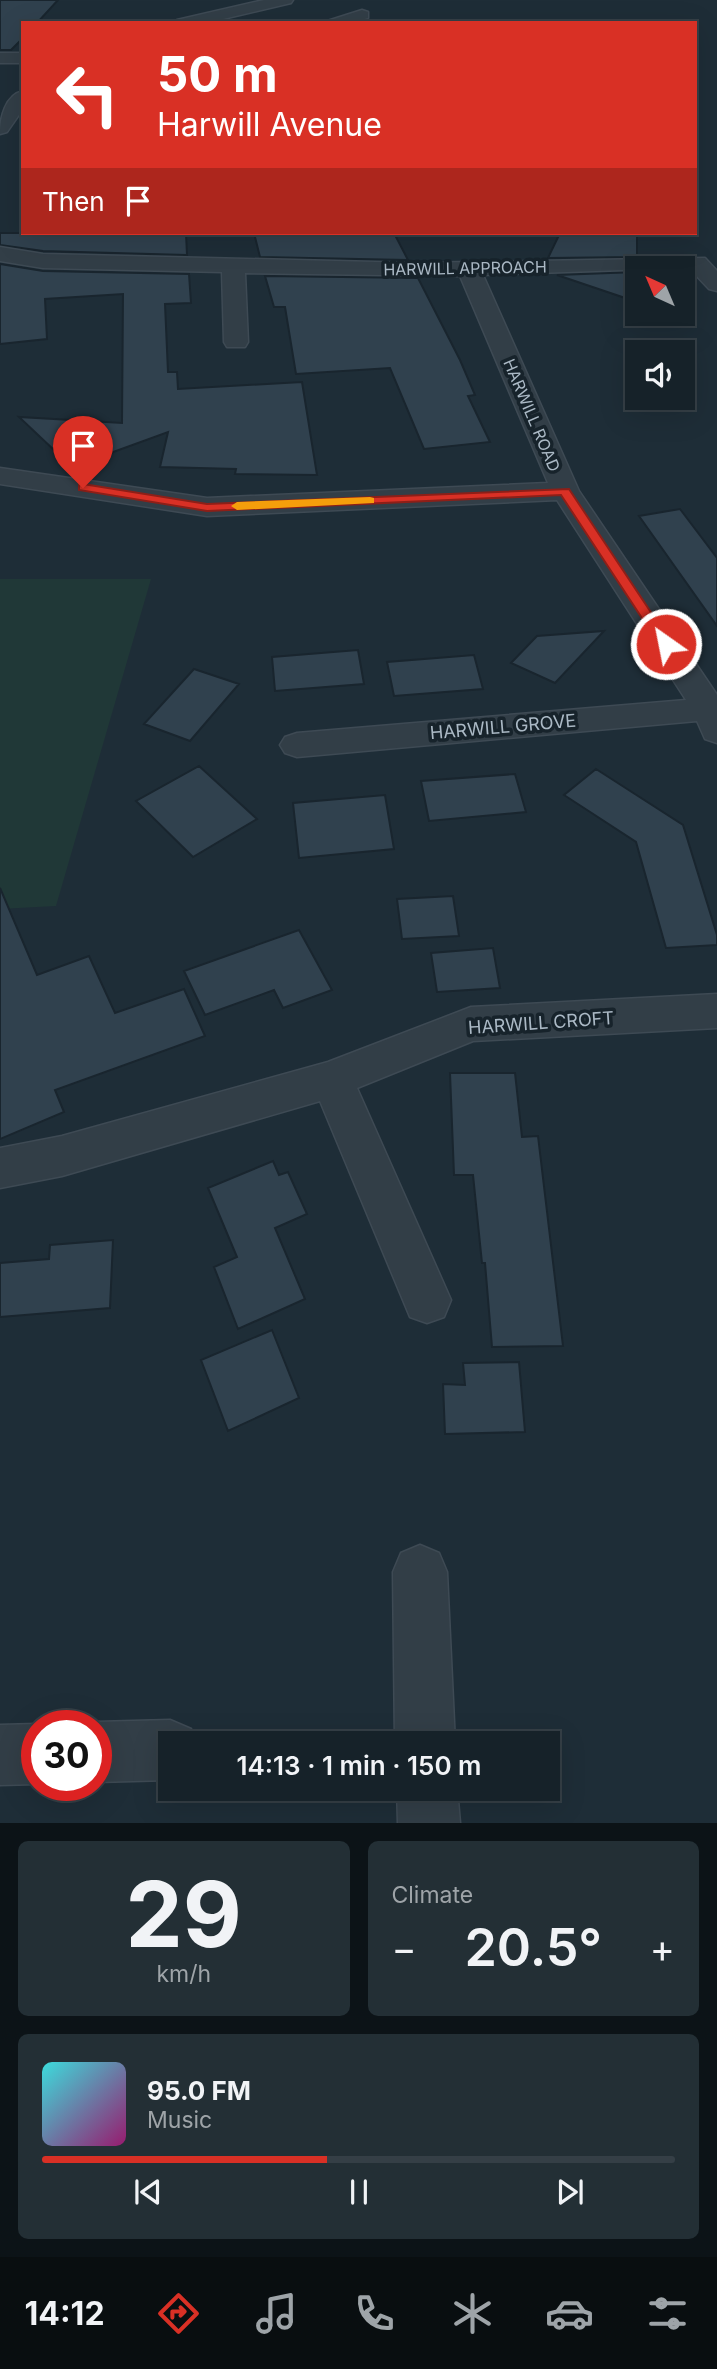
<!DOCTYPE html>
<html lang="en">
<head>
<meta charset="utf-8">
<style>
  :root { --surface:#162229; --page:#232f35; --text:#f1f3f6; --muted:#9ea4a8; --line:#353f46; --accent:#d93025 }
  body { margin:0; font-family:Inter,sans-serif; background:var(--page); color:var(--text); height:100vh; display:flex; flex-direction:column; font-size:26px; white-space:nowrap }
  * { box-sizing:border-box; margin:0 }
  p { font-size:23px; color:var(--muted) }
  .icon { flex:none; width:38px; height:38px; fill:none; stroke:currentColor; stroke-width:2; stroke-linecap:round; stroke-linejoin:round }
  .map { position:relative; height:1823px; overflow:hidden }
  .panel { display:flex; flex-direction:column; gap:18px; padding:18px; background:#0c1317; flex:1 }
  .panel>* { flex:none }
  .hud { position:absolute; left:21px; top:21px; width:676px; height:214px; border-radius:0px; box-shadow:0 7px 28px #0002,0 0 0 2px var(--line); background:#d93025; color:#fff; overflow:hidden }
  .needle { width:46px; rotate:316deg }
  .fabs { position:absolute; left:625px; top:256px; display:grid; gap:14px }
  .fabs a { display:grid; place-items:center; width:70px; height:70px; border-radius:0px; background:var(--surface); box-shadow:0 7px 28px #0002,0 0 0 2px var(--line); font-size:35px }
  .speed { position:absolute; left:21px; top:1710px; display:flex; gap:14px; font-size:35px; font-weight:700; text-align:center }
  .speed>* { display:grid; place-content:center; width:91px; height:91px; border-radius:50%; background:var(--surface); box-shadow:0 7px 28px #0002,0 0 0 2px var(--line); line-height:1 }
  .speed .limit { border:10px solid #d22; background:#fff; color:#111 }
  .pin { position:absolute; display:grid; place-items:center; width:60px; height:60px; color:#fff; margin:-72px -30px; border-radius:50% 50% 50% 0; rotate:-45deg; box-shadow:0 0 7px #0007 }
  .pin .icon { rotate:45deg }
  .me { position:absolute; width:77px; margin:-38px; rotate:327deg; stroke-linejoin:round; filter:drop-shadow(0 0 5px #0008) }
  .turn { display:flex; align-items:center; gap:24px; height:147px; padding:0 21px; font-size:32px }
  .turn .icon { width:91px; height:91px; stroke-width:2.5 }
  .turn b { display:block; font-size:49px; line-height:60px }
  .then { display:flex; align-items:center; height:66px; padding:0 21px; background:#0003; gap:14px; font-size:26px }
  .big { font-size:52px; font-weight:600; line-height:1.1 }
  .panel .tile { flex:1; display:flex; flex-direction:column; justify-content:center; gap:10px; min-width:0; padding:0 24px; border-radius:10px; background:var(--page) }
  .panel .dial { align-items:center; gap:0 }
  .dial b { font-size:91px; line-height:1 }
  .song { display:flex; align-items:center; gap:21px }
  .cover { width:84px; height:84px; border-radius:10px; background:linear-gradient(135deg,hsl(180 70% 55%),hsl(320 70% 35%)) }
  .played { height:7px; border-radius:4px; background:linear-gradient(90deg,var(--accent) 45%,var(--line) 45%) }
  .keys { display:flex; justify-content:space-around; direction:ltr }
  .heat { display:flex; justify-content:space-between; align-items:center; font-size:38px; direction:ltr }
  .panel .tiles { flex:1; display:grid; gap:18px; grid-template-columns:1fr 1fr }
  .tile:last-child { grid-column:span 2 }
  .trip { position:absolute; left:158px; top:1731px; width:402px; height:70px; border-radius:0px; background:var(--surface); box-shadow:0 7px 28px #0002,0 0 0 2px var(--line); font-weight:600; line-height:70px; text-align:center }
  .menu { display:flex; height:112px; justify-content:space-around; align-items:center; background:#090e10; color:var(--muted) }
  .menu .icon { width:49px; height:49px }
  .menu .on { color:var(--accent) }
  .menu b { font-size:32px; color:var(--text) }
  .map>svg:first-child { display:block }
  .green { fill:#203837 }
  .building { fill:#30414e; stroke:#19252e; stroke-width:2 }
  .lines { fill:none; stroke-linecap:round; stroke-linejoin:round }
  .street-casing { stroke:#3e4a54; stroke-width:3 }
  .street { fill:#323e47; fill-rule:evenodd }
  .route { fill:#d93025; stroke:#8d1f18; stroke-width:2 }
  .slow { fill:#f59e0b }
  .labels { text-anchor:middle; stroke-width:7; stroke-linejoin:round; paint-order:stroke }
  .far-street-label { font-size:16px; fill:#abb9c5; stroke:#17232b }
  .street-label { font-size:18px; fill:#abb9c5; stroke:#17232b }
</style>
</head>
<body>
<div class="map">
<svg width="717" height="1823" viewBox="0 0 717 1823">
  <rect width="100%" height="100%" fill="#1e2d37"/>
  <!-- green -->
  <path class="green" d="M 0,579 L 151,579 L 56,906 L 0,909 Z"/>
  <!-- building -->
  <path class="building" d="M 0,0 L 58,0 L 37,23 L 23,23 L 23,38 L 11,50 L 0,50 Z
    M 0,233 L 186,233 L 187,255 L 43,251 L 0,245 Z
    M 254,233 L 394,233 L 408,260 L 260,257 Z
    M 560,233 L 637,233 L 637,257 L 548,258 Z
    M 0,264 L 43,271 L 189,274 L 191,303 L 165,304 L 168,372 L 177,372 L 178,389 L 302,382 L 317,475 L 235,474 L 236,469 L 160,467 L 168,432 L 72,467 L 19,417 L 122,423 L 123,294 L 45,299 L 47,339 L 0,344 Z
    M 637,272 L 637,302 L 557,275 Z
    M 265,276 L 418,278 L 460,360 L 475,395 L 468,396 L 490,442 L 424,449 L 390,368 L 296,374 L 285,307 L 274,307 Z
    M 680,509 L 717,558 L 717,626 L 639,516 Z
    M 604,631 L 555,683 L 511,663 L 537,636 Z
    M 358,650 L 364,684 L 275,691 L 272,657 Z
    M 474,655 L 483,689 L 394,696 L 387,662 Z
    M 194,669 L 239,684 L 190,741 L 144,724 Z
    M 199,766 L 257,819 L 193,857 L 136,801 Z
    M 596,769 L 683,825 L 717,935 L 717,945 L 666,948 L 636,842 L 564,795 Z
    M 515,774 L 526,812 L 429,821 L 421,781 Z
    M 385,795 L 394,849 L 299,858 L 293,803 Z
    M 0,888 L 37,975 L 89,956 L 115,1013 L 184,989 L 205,1036 L 55,1090 L 64,1112 L 0,1139 Z
    M 453,896 L 459,936 L 402,939 L 397,899 Z
    M 299,930 L 332,990 L 283,1008 L 274,990 L 205,1015 L 184,971 Z
    M 493,948 L 500,988 L 437,992 L 431,953 Z
    M 450,1073 L 515,1073 L 522,1137 L 538,1136 L 563,1346 L 492,1347 L 485,1263 L 482,1263 L 473,1175 L 454,1175 Z
    M 273,1161 L 279,1175 L 288,1172 L 307,1214 L 275,1228 L 305,1299 L 238,1329 L 214,1267 L 237,1257 L 208,1188 Z
    M 113,1240 L 110,1308 L 0,1317 L 0,1263 L 49,1259 L 50,1245 Z
    M 272,1330 L 299,1398 L 228,1431 L 201,1360 Z
    M 519,1362 L 525,1432 L 445,1434 L 443,1384 L 465,1385 L 463,1363 Z"/>
  <g class="lines">
    <defs>
      <path id="street" d="M 264,0 L 293,0 L 291,3 L 206,23 L 175,23 L 177,20 Z
        M 362,10 L 368,12 L 368,18 L 350,23 L 321,23 Z
        M 0,53 L 23,53 L 23,63 L 0,63 Z
        M 23,91 L 23,109 L 7,132 L 0,134 C 0,118 5,95 23,91 Z
        M 0,247 L 43,254 L 416,263 L 705,258 L 717,271 L 717,291 L 709,289 L 691,270 L 682,268 L 483,275 L 579,491 L 717,695 L 717,743 L 705,739 L 697,721 L 297,757 L 285,753 L 280,745 L 285,737 L 297,733 L 686,700 L 557,500 L 207,516 L 0,484 L 0,468 L 207,498 L 548,483 L 460,276 L 245,273 L 248,342 L 245,347 L 227,347 L 224,342 L 222,272 L 43,268 L 0,261 Z
        M 717,994 L 717,1028 L 473,1041 L 357,1088 L 451,1300 L 444,1317 L 427,1323 L 410,1317 L 320,1101 L 62,1176 L 0,1188 L 0,1148 L 62,1136 L 328,1062 L 471,1007 Z
        M 420,1545 L 439,1553 L 447,1572 L 455,1743 L 395,1743 L 393,1572 L 401,1553 Z
        M 170,1720 L 191,1729 L 197,1743 L 170,1743 L 170,1780 L 96,1782 L 96,1726 L 88,1726 L 96,1722 Z
        M 37,1724 L 40,1726 L 37,1726 L 37,1784 L 0,1785 L 0,1725 Z
        M 397,1788 L 457,1788 L 460,1823 L 398,1823 Z"/>
    </defs>
    <!-- street casing -->
    <use href="#street" class="street-casing"/>
    <!-- street -->
    <use href="#street" class="street"/>
  </g>
  <!-- route -->
  <path class="route" d="M 83,484 L 207,504 L 569,489 L 672,644 L 661,647 L 561,495 L 207,511 L 79,490 L 79,485 Z"/>
  <!-- slow -->
  <path class="slow" d="M 370,497 L 374,498 L 374,503 L 237,510 L 231,506 L 237,502 Z"/>
  <g class="labels">
    <!-- far-street labels -->
    <g class="far-street-label">
      <text transform="translate(465 268) rotate(-1)" y="6">HARWILL APPROACH</text>
      <text transform="translate(532 415) rotate(67)" y="6">HARWILL ROAD</text>
    </g>
    <!-- street labels -->
    <g class="street-label">
      <text transform="translate(503 727) rotate(-5)" y="6">HARWILL GROVE</text>
      <text transform="translate(541 1023) rotate(-4)" y="6">HARWILL CROFT</text>
    </g>
  </g>
</svg>
<div class="fabs">
<a><svg class="needle" viewBox="-14 -14 28 28"><path d="M0-13l5 13h-10z" fill="#e53935"/><path d="M0 13l5-13h-10z" fill="#9ea4a8"/></svg></a>
<a><svg class="icon" aria-label="sound" viewBox="0 0 24 24"><path d="M4 9h4l5-4v14l-5-4H4zM17 9q2 3 0 6"/></svg></a>
</div>
<div class="speed"><div class="limit">30</div></div>
<div class="pin" style="left:83px;top:488px;background:#d93025"><svg class="icon" aria-label="arrive" viewBox="0 0 24 24"><path d="M6 21V4h12l-3 4 3 4H6"/></svg></div>
<svg class="me" style="left:666px;top:644px" viewBox="-20 -20 40 40"><circle r="17" fill="#d93025" stroke="#fff" stroke-width="3"/><path d="M0-11L8 9 0 5-8 9z" fill="#fff"/></svg>
<div class="trip">14:13 · 1 min · 150 m</div>
<div class="hud">
<div class="turn"><svg class="icon" aria-label="left" viewBox="0 0 24 24"><path d="M17 20v-9H6M10 6l-5 5 5 5"/></svg><div><b>50 m</b>Harwill Avenue</div></div>
<div class="then">Then<svg class="icon" aria-label="arrive" viewBox="0 0 24 24"><path d="M6 21V4h12l-3 4 3 4H6"/></svg></div>
</div>
</div>
<section class="panel">
<div class="tiles">
<div class="tile dial"><b>29</b><p>km/h</p></div>
<div class="tile"><p>Climate</p>
<div class="heat"><a>−</a><b class="big">20.5°</b><a>+</a></div>
</div>
<div class="tile">
<div class="song"><i class="cover"></i><div><b>95.0 FM</b><p>Music</p></div></div>
<div class="played"></div>
<div class="keys"><svg class="icon" aria-label="previous" viewBox="0 0 24 24"><path d="M18 5L8 12l10 7zM5 5v14"/></svg><svg class="icon" aria-label="pause" viewBox="0 0 24 24"><path d="M8 5v14M16 5v14"/></svg><svg class="icon" aria-label="next" viewBox="0 0 24 24"><path d="M6 5l10 7-10 7zM19 5v14"/></svg></div>
</div>
</div>
</section>
<nav class="menu">
<b>14:12</b>
<svg class="icon on" aria-label="directions" viewBox="0 0 24 24"><path d="M12 3l9 9-9 9-9-9zM9 14v-3h6M13 9l2 2-2 2"/></svg>
<svg class="icon" aria-label="music" viewBox="0 0 24 24"><path d="M9 18V5l10-2v13"/><circle cx="6" cy="18" r="3"/><circle cx="16" cy="16" r="3"/></svg>
<svg class="icon" aria-label="phone" viewBox="0 0 24 24"><path d="M5 4h4l2 5-3 2q2 4 5 5l2-3 5 2v4C11 20 4 13 5 4z"/></svg>
<svg class="icon" aria-label="climate" viewBox="0 0 24 24"><path d="M12 3v18M4 7l16 10M4 17L20 7"/></svg>
<svg class="icon" aria-label="car" viewBox="0 0 24 24"><path d="M5 17H2v-5l4-1 3-4h7l3 4 3 1v5h-3M9 17h6M6 11h13"/><circle cx="7" cy="17" r="2"/><circle cx="17" cy="17" r="2"/></svg>
<svg class="icon" aria-label="filters" viewBox="0 0 24 24"><path d="M4 7h16M4 17h16"/><circle cx="9" cy="7" r="2"/><circle cx="15" cy="17" r="2"/></svg>
</nav>
</body>
</html>
